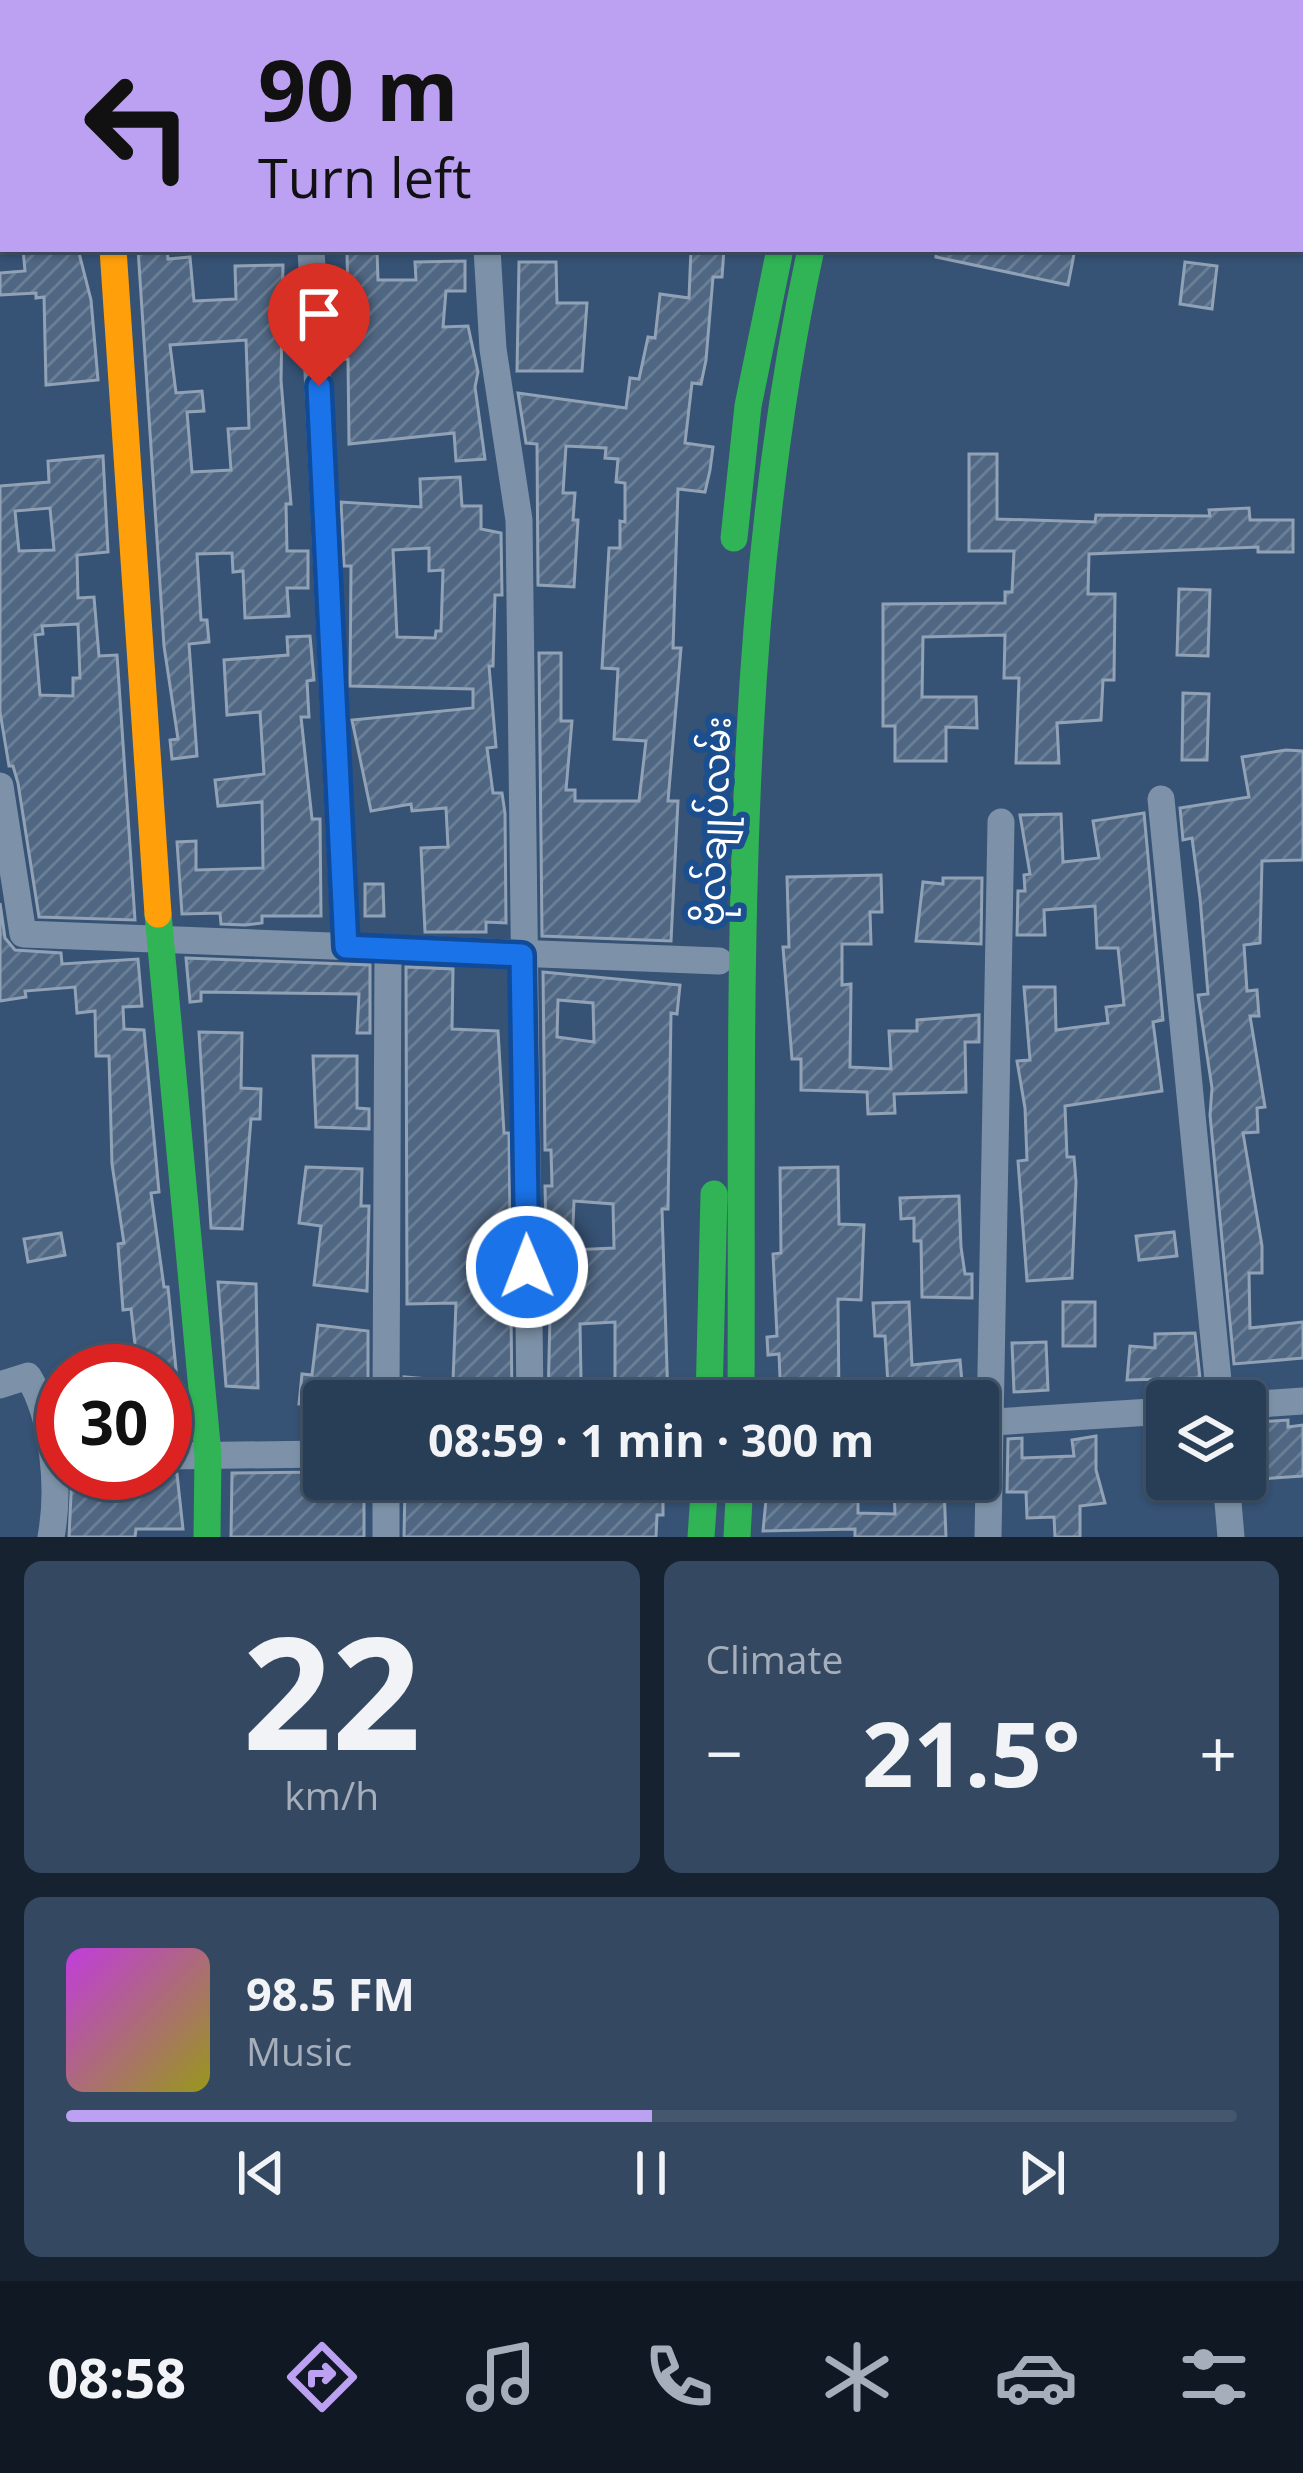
<!DOCTYPE html>
<html lang="en">
<head>
<meta charset="utf-8">
<style>
  :root { --surface:#283e57; --page:#344961; --text:#f1f3f6; --muted:#a5aeba; --line:#44576d; --accent:#bca0f2 }
  body { margin:0; font-family:"Open Sans","Noto Sans Myanmar",sans-serif; background:var(--page); color:var(--text); height:100vh; display:flex; flex-direction:column; font-size:45px; white-space:nowrap }
  * { box-sizing:border-box; margin:0 }
  p { font-size:39px; color:var(--muted) }
  .icon { flex:none; width:66px; height:66px; fill:none; stroke:currentColor; stroke-width:2; stroke-linecap:round; stroke-linejoin:round }
  .map { position:relative; height:1537px; overflow:hidden }
  .drawer { display:flex; flex-direction:column; gap:24px; padding:24px; background:#162230; flex:1 }
  .drawer>* { flex:none }
  .guide { position:absolute; left:0px; top:0px; width:1305px; height:252px; box-shadow:0 3px 9px #0004,0 0 0 3px var(--line); background:#bca0f2; color:#111; overflow:hidden }
  .tools { position:absolute; left:1146px; top:1380px; display:grid; gap:24px }
  .tools a { display:grid; place-items:center; width:120px; height:120px; border-radius:12px; background:var(--surface); box-shadow:0 3px 9px #0004,0 0 0 3px var(--line); font-size:60px }
  .speed { position:absolute; left:36px; top:1344px; display:flex; gap:24px; font-size:60px; font-weight:700; text-align:center }
  .speed>* { display:grid; place-content:center; width:156px; height:156px; border-radius:50%; background:var(--surface); box-shadow:0 3px 9px #0004,0 0 0 3px var(--line); line-height:1 }
  .speed .limit { border:18px solid #d22; background:#fff; color:#111 }
  .pin { position:absolute; display:grid; place-items:center; width:102px; height:102px; color:#fff; margin:-123px -51px; border-radius:50% 50% 50% 0; rotate:-45deg; box-shadow:0 0 12px #0007 }
  .pin .icon { rotate:45deg }
  .me { position:absolute; width:132px; margin:-66px; rotate:359deg; stroke-linejoin:round; filter:drop-shadow(0 0 9px #0008) }
  .turn { display:flex; align-items:center; gap:42px; height:252px; padding:0 60px; font-size:54px }
  .turn .icon { width:156px; height:156px; stroke-width:2.5 }
  .turn b { display:block; font-size:84px; line-height:102px }
  .big { font-size:90px; font-weight:700; line-height:1.1 }
  .drawer .card { flex:1; display:flex; flex-direction:column; justify-content:center; gap:18px; min-width:0; padding:0 42px; border-radius:18px; background:var(--page) }
  .drawer .dial { align-items:center; gap:0 }
  .dial b { font-size:156px; line-height:1 }
  .song { display:flex; align-items:center; gap:36px }
  .cover { width:144px; height:144px; border-radius:18px; background:linear-gradient(135deg,hsl(290 70% 55%),hsl(60 70% 35%)) }
  .played { height:12px; border-radius:6px; background:linear-gradient(90deg,var(--accent) 50%,var(--line) 50%) }
  .keys { display:flex; justify-content:space-around; direction:ltr }
  .heat { display:flex; justify-content:space-between; align-items:center; font-size:66px; direction:ltr }
  .drawer .tiles { flex:1; display:grid; gap:24px; grid-template-columns:1fr 1fr }
  .card:last-child { grid-column:span 2 }
  .trip { position:absolute; left:303px; top:1380px; width:696px; height:120px; border-radius:12px; background:var(--surface); box-shadow:0 3px 9px #0004,0 0 0 3px var(--line); font-weight:700; line-height:120px; text-align:center }
  .tab-bar { display:flex; height:192px; justify-content:space-around; align-items:center; background:#101923; color:var(--muted) }
  .tab-bar .icon { width:84px; height:84px }
  .tab-bar .current { color:var(--accent) }
  .tab-bar b { font-size:54px; color:var(--text) }
  .map>svg:first-child { display:block }
  .building { fill:url(#building-hatch); stroke:#92a2b6; stroke-width:3; fill-rule:evenodd }
  .lines { fill:none; stroke-linecap:round; stroke-linejoin:round }
  .street { stroke:#7d92a8; stroke-width:27 }
  .fast { stroke:#30b455; stroke-width:27 }
  .slow { stroke:#ff9f0a; stroke-width:27 }
  .route-casing { stroke:#114b97; stroke-width:30 }
  .route { stroke:#1a73e8; stroke-width:21 }
  .labels { text-anchor:middle; stroke-width:12; stroke-linejoin:round; paint-order:stroke }
  .street-label { font-size:36px; fill:#fff; stroke:#1b4f8f }
</style>
</head>
<body>
<div class="map">
<svg width="1303" height="1537" viewBox="0 0 1303 1537">
  <defs>
    <pattern id="building-hatch" width="6" height="6" patternUnits="userSpaceOnUse" patternTransform="scale(3)"><rect width="6" height="6" fill="#506783"/><path d="M-1 1l2-2M0 6l6-6M5 7l2-2" fill="none" stroke="#6a7e96"/></pattern>
  </defs>
  <rect width="100%" height="100%" fill="#365274"/>
  <!-- building -->
  <path class="building" d="M 23,249 L 78,249 L 91,300 L 98,380 L 46,385 L 44,297 L 36,298 L 36,293 L 0,295 L 0,273 L 25,271 Z
    M 138,249 L 167,249 L 168,259 L 190,257 L 194,301 L 236,299 L 235,266 L 283,265 L 281,380 L 291,504 L 286,504 L 287,551 L 308,551 L 308,588 L 287,588 L 289,616 L 245,618 L 243,571 L 233,572 L 232,553 L 197,554 L 201,620 L 207,620 L 209,642 L 189,644 L 197,756 L 172,759 L 170,740 L 178,739 L 164,646 ZM 246,340 L 249,428 L 228,429 L 231,470 L 192,472 L 187,412 L 204,411 L 202,391 L 176,393 L 170,345 Z
    M 691,249 L 724,249 L 722,277 L 713,277 L 706,360 L 701,384 L 692,383 L 685,443 L 713,447 L 710,470 L 705,492 L 678,489 L 673,648 L 681,648 L 668,801 L 678,801 L 671,941 L 542,936 L 539,653 L 561,653 L 561,721 L 572,721 L 566,790 L 575,790 L 575,801 L 639,801 L 646,741 L 614,739 L 618,669 L 602,668 L 609,548 L 620,548 L 620,521 L 625,522 L 625,483 L 616,482 L 618,459 L 605,458 L 606,448 L 566,446 L 563,493 L 575,493 L 573,520 L 578,520 L 574,587 L 538,585 L 537,444 L 526,443 L 518,393 L 626,408 L 630,378 L 639,379 L 648,337 L 655,338 L 660,294 L 689,298 Z
    M 936,249 L 1075,249 L 1068,285 L 936,257 Z
    M 377,251 L 378,280 L 416,280 L 415,262 L 465,261 L 465,291 L 446,291 L 443,327 L 468,326 L 478,372 L 475,387 L 485,459 L 456,461 L 454,433 L 349,444 L 348,359 L 343,359 L 340,332 L 340,303 L 348,303 L 347,252 Z
    M 519,262 L 556,262 L 557,303 L 587,303 L 582,371 L 517,371 Z
    M 1185,262 L 1217,266 L 1212,309 L 1180,304 Z
    M 969,454 L 997,454 L 997,519 L 1095,522 L 1096,515 L 1210,516 L 1209,510 L 1249,508 L 1250,520 L 1293,520 L 1293,552 L 1258,552 L 1258,547 L 1089,554 L 1088,594 L 1115,594 L 1114,680 L 1103,680 L 1101,720 L 1057,723 L 1059,763 L 1016,763 L 1019,678 L 1004,678 L 1005,635 L 923,637 L 922,697 L 976,697 L 977,728 L 946,727 L 946,761 L 895,761 L 895,726 L 883,726 L 883,604 L 1005,603 L 1005,592 L 1012,592 L 1014,551 L 969,551 Z
    M 103,456 L 108,552 L 77,555 L 78,598 L 94,597 L 99,656 L 117,655 L 135,920 L 39,917 L 18,783 L 13,766 L 9,766 L 0,712 L 0,486 L 49,482 L 48,461 ZM 50,508 L 54,550 L 19,551 L 15,511 ZM 78,624 L 80,678 L 73,678 L 73,696 L 40,695 L 35,635 L 43,634 L 42,626 Z
    M 460,477 L 462,506 L 481,506 L 481,529 L 501,533 L 502,595 L 495,595 L 493,666 L 489,666 L 496,747 L 487,748 L 493,793 L 502,793 L 505,813 L 506,923 L 486,922 L 486,932 L 425,932 L 421,848 L 448,847 L 446,808 L 412,811 L 411,804 L 371,811 L 352,720 L 473,708 L 473,689 L 350,686 L 351,566 L 344,566 L 341,502 L 421,507 L 420,479 ZM 429,548 L 429,571 L 443,570 L 441,631 L 436,631 L 435,638 L 397,637 L 393,550 Z
    M 1179,589 L 1210,590 L 1208,656 L 1177,655 Z
    M 310,636 L 314,680 L 307,681 L 309,717 L 301,717 L 312,819 L 320,819 L 321,916 L 262,916 L 262,923 L 245,925 L 221,924 L 220,913 L 182,914 L 177,842 L 196,841 L 196,870 L 263,868 L 262,802 L 218,806 L 215,780 L 264,774 L 260,712 L 227,715 L 224,660 L 288,655 L 287,637 Z
    M 1183,693 L 1209,694 L 1207,760 L 1182,760 Z
    M 1286,750 L 1303,751 L 1303,860 L 1262,861 L 1260,943 L 1244,945 L 1247,991 L 1257,990 L 1259,1016 L 1250,1016 L 1265,1107 L 1257,1108 L 1258,1132 L 1243,1133 L 1262,1246 L 1262,1273 L 1249,1273 L 1250,1328 L 1303,1322 L 1303,1358 L 1234,1364 L 1210,1115 L 1212,1088 L 1198,995 L 1208,994 L 1200,898 L 1192,838 L 1183,840 L 1180,808 L 1249,797 L 1242,757 Z
    M 1144,813 L 1163,1020 L 1153,1022 L 1162,1091 L 1065,1106 L 1067,1157 L 1074,1157 L 1076,1182 L 1072,1278 L 1027,1281 L 1018,1161 L 1027,1160 L 1025,1108 L 1017,1061 L 1030,1060 L 1024,987 L 1055,987 L 1056,1030 L 1108,1023 L 1106,1007 L 1124,1005 L 1118,948 L 1097,948 L 1095,906 L 1044,910 L 1045,935 L 1017,935 L 1018,891 L 1025,891 L 1024,875 L 1030,874 L 1020,815 L 1061,814 L 1063,862 L 1099,858 L 1093,821 Z
    M 881,875 L 882,912 L 870,912 L 871,944 L 842,944 L 842,985 L 851,984 L 850,1067 L 891,1069 L 889,1031 L 917,1031 L 917,1020 L 979,1015 L 979,1042 L 965,1042 L 966,1092 L 894,1094 L 895,1113 L 868,1114 L 867,1092 L 801,1090 L 801,1059 L 792,1059 L 783,947 L 789,947 L 787,877 Z
    M 943,878 L 982,878 L 981,944 L 916,941 L 923,882 L 943,884 Z
    M 365,884 L 383,884 L 384,916 L 365,916 Z
    M 0,903 L 5,938 L 15,950 L 61,953 L 62,964 L 138,959 L 142,1006 L 123,1007 L 124,1029 L 144,1030 L 159,1192 L 151,1193 L 164,1287 L 168,1287 L 182,1431 L 165,1434 L 165,1371 L 138,1371 L 131,1309 L 123,1310 L 118,1244 L 124,1243 L 112,1164 L 109,1056 L 96,1056 L 95,1011 L 77,1013 L 75,987 L 25,991 L 26,997 L 0,1001 Z
    M 186,958 L 370,965 L 370,1033 L 357,1033 L 359,994 L 201,992 L 201,1001 L 190,1002 Z
    M 406,967 L 453,969 L 452,1029 L 498,1031 L 504,1133 L 509,1133 L 512,1401 L 404,1401 L 404,1377 L 453,1381 L 456,1303 L 407,1304 Z
    M 543,972 L 680,985 L 677,1014 L 671,1013 L 668,1209 L 662,1209 L 668,1401 L 548,1401 L 552,1231 L 546,1231 L 545,1186 L 552,1186 L 551,1150 L 545,1150 ZM 558,1000 L 593,1003 L 594,1042 L 557,1037 ZM 574,1201 L 613,1204 L 614,1248 L 572,1250 ZM 615,1322 L 615,1380 L 581,1379 L 580,1324 Z
    M 199,1032 L 242,1033 L 241,1088 L 261,1089 L 260,1119 L 251,1119 L 242,1229 L 211,1228 Z
    M 313,1056 L 357,1056 L 357,1108 L 369,1109 L 369,1129 L 316,1127 Z
    M 306,1167 L 362,1169 L 361,1206 L 369,1206 L 367,1291 L 314,1285 L 321,1226 L 299,1223 Z
    M 838,1167 L 839,1224 L 864,1225 L 861,1300 L 838,1299 L 839,1401 L 781,1401 L 779,1354 L 768,1355 L 767,1337 L 777,1336 L 773,1254 L 781,1253 L 780,1168 Z
    M 959,1196 L 961,1247 L 965,1274 L 972,1274 L 972,1298 L 922,1297 L 921,1241 L 914,1241 L 914,1218 L 901,1219 L 900,1198 Z
    M 1174,1232 L 1177,1256 L 1139,1260 L 1136,1236 Z
    M 61,1233 L 65,1255 L 28,1262 L 24,1239 Z
    M 218,1282 L 256,1284 L 258,1388 L 226,1386 Z
    M 909,1302 L 912,1365 L 960,1360 L 963,1393 L 889,1401 L 885,1336 L 875,1336 L 873,1303 Z
    M 1063,1302 L 1095,1302 L 1095,1346 L 1063,1346 Z
    M 318,1325 L 368,1331 L 368,1401 L 299,1404 L 302,1374 L 312,1375 Z
    M 1195,1333 L 1200,1378 L 1127,1380 L 1130,1346 L 1155,1348 L 1155,1334 Z
    M 1046,1342 L 1048,1390 L 1014,1392 L 1012,1343 Z
    M 1288,1420 L 1288,1427 L 1303,1425 L 1303,1476 L 1245,1480 L 1245,1423 Z
    M 1096,1436 L 1096,1470 L 1105,1503 L 1080,1506 L 1080,1537 L 1055,1537 L 1054,1517 L 1027,1518 L 1026,1492 L 1007,1492 L 1008,1439 L 1022,1438 L 1022,1458 L 1074,1456 L 1072,1440 Z
    M 324,1472 L 324,1479 L 364,1479 L 364,1537 L 231,1537 L 232,1473 Z
    M 72,1473 L 177,1474 L 183,1529 L 136,1529 L 135,1537 L 69,1537 Z
    M 506,1479 L 663,1479 L 663,1515 L 657,1515 L 656,1537 L 404,1537 L 405,1485 L 506,1488 Z
    M 768,1479 L 858,1479 L 858,1513 L 895,1514 L 894,1490 L 944,1488 L 946,1537 L 855,1537 L 855,1529 L 763,1531 Z
    M 1156,1479 L 1208,1479 L 1209,1492 L 1158,1498 Z"/>
  <g class="lines">
    <!-- street -->
    <path class="street" d="M 98,0 L 98,3
      M 276,0 L 277,3
      M 480,3 L 480,0
      M 311,249 L 345,947
      M 487,249 L 493,349 L 519,520 L 530,1401
      M 0,786 L 23,934 L 719,961
      M 1161,799 L 1220,1401
      M 0,1385 L 28,1376 C 54,1418 60,1489 51,1537
      M 386,1401 L 388,949
      M 1245,1405 L 1303,1401
      M 978,1423 L 1167,1411
      M 165,1456 L 324,1454
      M 1226,1479 L 1231,1537
      M 386,1537 L 386,1479
      M 988,1537 L 1001,822"/>
    <!-- fast -->
    <path class="fast" d="M 880,3 L 881,0
      M 734,538 L 748,406 L 780,249
      M 158,914 L 208,1455 L 207,1537
      M 709,1401 L 714,1194
      M 741,1401 C 743,1019 729,624 811,249
      M 701,1537 L 705,1479
      M 737,1537 L 740,1479"/>
    <!-- slow -->
    <path class="slow" d="M 113,249 L 158,914"/>
  </g>
  <g class="lines">
    <defs>
      <path id="route" d="M 319,386 L 346,947 L 522,955 L 527,1267"/>
    </defs>
    <!-- route casing -->
    <use href="#route" class="route-casing"/>
    <!-- route -->
    <use href="#route" class="route"/>
  </g>
  <g class="labels">
    <!-- street labels -->
    <g class="street-label">
      <text transform="translate(714 821) rotate(-88)" y="13">ဗိုလ်ချုပ်လမ်း</text>
    </g>
  </g>
</svg>
<div class="tools">
<a><svg class="icon" aria-label="layers" viewBox="0 0 24 24"><path d="M12 4l9 5-9 5-9-5zM3 14l9 5 9-5"/></svg></a>
</div>
<div class="speed"><div class="limit">30</div></div>
<div class="pin" style="left:319px;top:386px;background:#d93025"><svg class="icon" aria-label="arrive" viewBox="0 0 24 24"><path d="M6 21V4h12l-3 4 3 4H6"/></svg></div>
<svg class="me" style="left:527px;top:1267px" viewBox="-20 -20 40 40"><circle r="17" fill="#1a73e8" stroke="#fff" stroke-width="3"/><path d="M0-11L8 9 0 5-8 9z" fill="#fff"/></svg>
<div class="trip">08:59 · 1 min · 300 m</div>
<div class="guide">
<div class="turn"><svg class="icon" aria-label="left" viewBox="0 0 24 24"><path d="M17 20v-9H6M10 6l-5 5 5 5"/></svg><div><b>90 m</b>Turn left</div></div>
</div>
</div>
<section class="drawer">
<div class="tiles">
<div class="card dial"><b>22</b><p>km/h</p></div>
<div class="card"><p>Climate</p>
<div class="heat"><a>−</a><b class="big">21.5°</b><a>+</a></div>
</div>
<div class="card">
<div class="song"><i class="cover"></i><div><b>98.5 FM</b><p>Music</p></div></div>
<div class="played"></div>
<div class="keys"><svg class="icon" aria-label="previous" viewBox="0 0 24 24"><path d="M18 5L8 12l10 7zM5 5v14"/></svg><svg class="icon" aria-label="pause" viewBox="0 0 24 24"><path d="M8 5v14M16 5v14"/></svg><svg class="icon" aria-label="next" viewBox="0 0 24 24"><path d="M6 5l10 7-10 7zM19 5v14"/></svg></div>
</div>
</div>
</section>
<nav class="tab-bar">
<b>08:58</b>
<svg class="icon current" aria-label="directions" viewBox="0 0 24 24"><path d="M12 3l9 9-9 9-9-9zM9 14v-3h6M13 9l2 2-2 2"/></svg>
<svg class="icon" aria-label="music" viewBox="0 0 24 24"><path d="M9 18V5l10-2v13"/><circle cx="6" cy="18" r="3"/><circle cx="16" cy="16" r="3"/></svg>
<svg class="icon" aria-label="phone" viewBox="0 0 24 24"><path d="M5 4h4l2 5-3 2q2 4 5 5l2-3 5 2v4C11 20 4 13 5 4z"/></svg>
<svg class="icon" aria-label="climate" viewBox="0 0 24 24"><path d="M12 3v18M4 7l16 10M4 17L20 7"/></svg>
<svg class="icon" aria-label="car" viewBox="0 0 24 24"><path d="M5 17H2v-5l4-1 3-4h7l3 4 3 1v5h-3M9 17h6M6 11h13"/><circle cx="7" cy="17" r="2"/><circle cx="17" cy="17" r="2"/></svg>
<svg class="icon" aria-label="filters" viewBox="0 0 24 24"><path d="M4 7h16M4 17h16"/><circle cx="9" cy="7" r="2"/><circle cx="15" cy="17" r="2"/></svg>
</nav>
</body>
</html>
